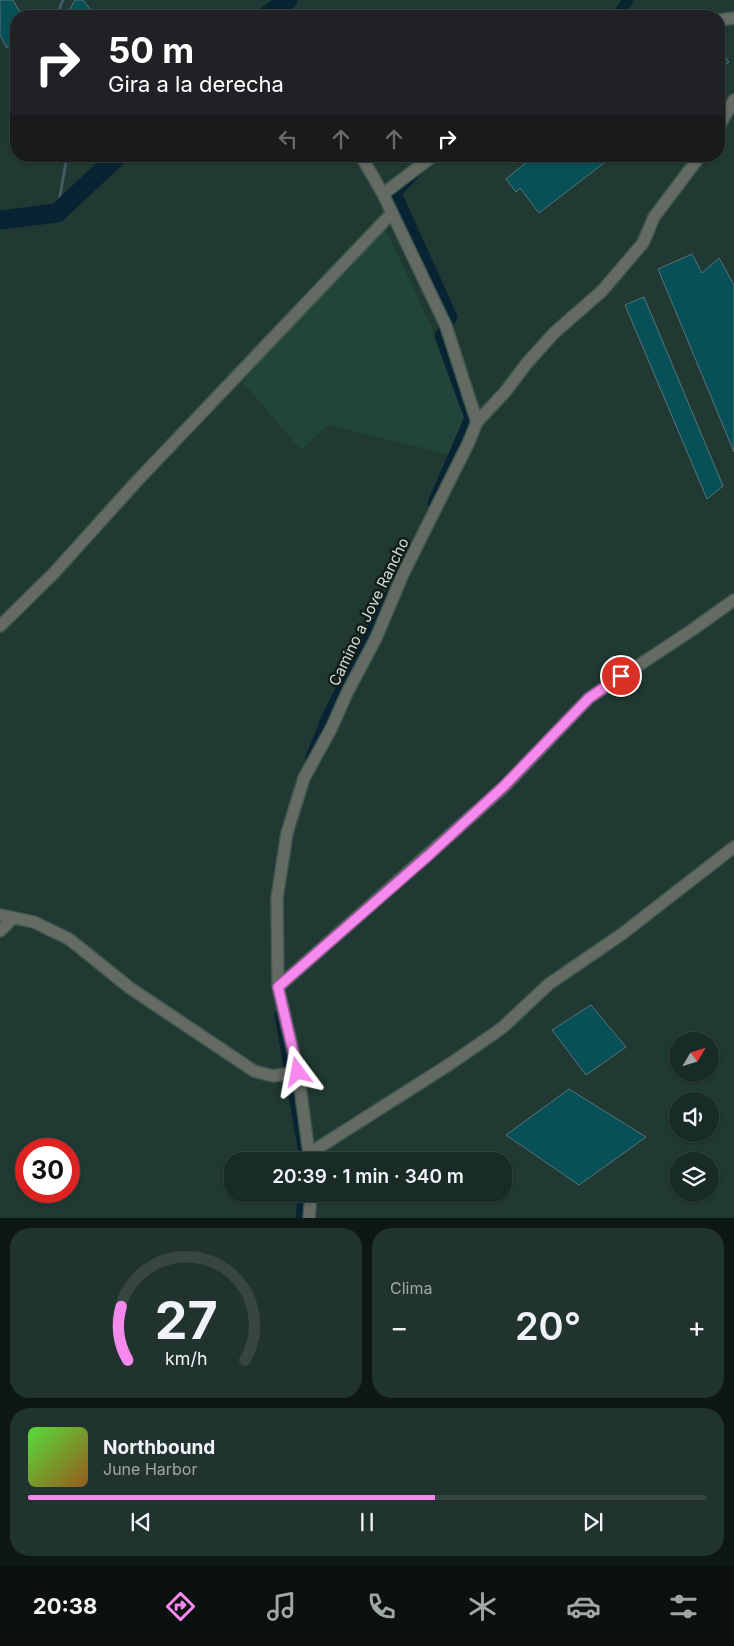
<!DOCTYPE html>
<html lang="es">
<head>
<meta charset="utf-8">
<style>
  :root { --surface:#182b26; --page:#21332e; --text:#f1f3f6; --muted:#9fa7a7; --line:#364743; --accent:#f689ee }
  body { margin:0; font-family:Inter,sans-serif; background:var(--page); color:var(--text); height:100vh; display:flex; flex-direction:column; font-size:19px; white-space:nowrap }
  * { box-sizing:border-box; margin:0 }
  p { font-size:16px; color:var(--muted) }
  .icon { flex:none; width:28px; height:28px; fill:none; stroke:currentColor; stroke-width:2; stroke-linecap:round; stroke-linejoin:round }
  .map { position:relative; height:1218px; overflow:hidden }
  .side { display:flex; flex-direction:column; gap:10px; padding:10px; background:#0d1815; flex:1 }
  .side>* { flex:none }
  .banner { position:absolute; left:10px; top:10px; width:715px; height:152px; border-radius:20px; box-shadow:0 1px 4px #0004,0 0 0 1px var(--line); background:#202124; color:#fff; overflow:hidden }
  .needle { width:32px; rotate:52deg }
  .controls { position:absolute; left:669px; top:1032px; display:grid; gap:10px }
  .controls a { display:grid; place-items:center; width:50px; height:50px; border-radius:50%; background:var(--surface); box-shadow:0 1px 4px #0004,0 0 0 1px var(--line); font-size:25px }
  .speed { position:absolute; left:15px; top:1138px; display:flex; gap:10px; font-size:25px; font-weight:700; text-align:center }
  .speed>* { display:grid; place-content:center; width:65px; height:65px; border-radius:50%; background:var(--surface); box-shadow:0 1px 4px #0004,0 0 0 1px var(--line); line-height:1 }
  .speed .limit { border:8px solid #d22; background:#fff; color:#111 }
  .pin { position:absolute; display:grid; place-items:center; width:42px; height:42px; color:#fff; margin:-21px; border:2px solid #fff; border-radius:50%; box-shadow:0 1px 5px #0007 }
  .me { position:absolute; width:55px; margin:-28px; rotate:347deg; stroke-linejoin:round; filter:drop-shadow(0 0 4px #0008) }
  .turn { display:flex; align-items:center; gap:18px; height:105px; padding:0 15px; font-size:22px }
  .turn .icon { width:65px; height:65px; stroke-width:2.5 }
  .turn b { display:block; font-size:35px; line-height:42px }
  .lanes { display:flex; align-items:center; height:48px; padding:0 15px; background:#0003; justify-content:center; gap:25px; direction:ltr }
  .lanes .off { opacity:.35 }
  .big { font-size:38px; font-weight:600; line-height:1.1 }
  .side .widget { flex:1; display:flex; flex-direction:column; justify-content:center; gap:8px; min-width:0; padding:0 18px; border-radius:20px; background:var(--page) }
  .side .dial { align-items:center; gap:0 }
  .dial svg { height:130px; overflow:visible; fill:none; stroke:var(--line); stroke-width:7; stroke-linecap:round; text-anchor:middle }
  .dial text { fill:var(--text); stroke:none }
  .song { display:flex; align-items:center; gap:15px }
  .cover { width:60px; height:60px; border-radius:8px; background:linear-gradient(135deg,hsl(110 70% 55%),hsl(30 70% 35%)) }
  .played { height:5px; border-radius:2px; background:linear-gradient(90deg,var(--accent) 60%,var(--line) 60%) }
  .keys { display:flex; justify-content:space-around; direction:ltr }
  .heat { display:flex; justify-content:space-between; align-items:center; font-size:28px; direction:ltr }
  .side .tiles { flex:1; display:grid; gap:10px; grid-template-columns:1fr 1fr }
  .widget:last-child { grid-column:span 2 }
  .trip { position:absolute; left:224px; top:1152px; width:288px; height:50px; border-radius:20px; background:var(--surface); box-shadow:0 1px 4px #0004,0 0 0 1px var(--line); font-weight:600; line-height:50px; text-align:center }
  .menu { display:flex; height:80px; justify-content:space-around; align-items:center; background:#0a110f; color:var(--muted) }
  .menu .icon { width:35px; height:35px }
  .menu .selected { color:var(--accent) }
  .menu b { font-size:22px; color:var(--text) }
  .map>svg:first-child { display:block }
  .built { fill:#22453b }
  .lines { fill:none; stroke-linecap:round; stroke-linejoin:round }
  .stream { stroke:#445b64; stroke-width:3 }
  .canal { stroke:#082332; stroke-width:11 }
  .river { stroke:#082332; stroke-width:19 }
  .building { fill:#085057; stroke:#577478 }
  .minor-casing { stroke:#405750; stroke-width:14 }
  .minor { stroke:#646b63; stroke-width:11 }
  .route-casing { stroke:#a0599b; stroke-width:12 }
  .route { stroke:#f689ee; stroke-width:9 }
  .labels { text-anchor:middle; stroke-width:5; stroke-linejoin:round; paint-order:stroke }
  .street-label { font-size:15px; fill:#d0dfda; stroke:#131e1a }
</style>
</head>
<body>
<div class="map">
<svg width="734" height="1219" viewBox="0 0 734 1219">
  <rect width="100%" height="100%" fill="#203932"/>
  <!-- built -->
  <path class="built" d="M 385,228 L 431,326 L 465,420 L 451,455 L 328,425 L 301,450 L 242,381 Z"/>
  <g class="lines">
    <!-- stream -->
    <path class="stream" d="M 56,16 L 63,0
      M 57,213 L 67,156"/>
    <!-- canal -->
    <path class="canal" d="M 614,16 L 619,13 L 628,0
      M 414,174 L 396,193 L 452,317 L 440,336 L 470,418 L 433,503
      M 311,757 L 328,715 L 389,596
      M 280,1015 L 303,1147
      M 301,1219 L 303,1194"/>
    <!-- river -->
    <path class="river" d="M 266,16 L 288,0
      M 0,220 L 57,213 L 118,156"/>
  </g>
  <!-- building -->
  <path class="building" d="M 0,0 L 13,0 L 22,16 L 16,16 L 16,38 L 7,48 L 0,35 Z
    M 75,0 L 83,0 L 96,16 L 66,16 Z
    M 719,49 L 729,62 L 719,69 Z
    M 534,156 L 613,156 L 539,213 L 520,188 L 516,192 L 506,179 Z
    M 692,254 L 702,273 L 719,258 L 734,285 L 734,452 L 658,269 Z
    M 644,297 L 723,486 L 707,499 L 625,305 Z
    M 591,1005 L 626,1047 L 586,1075 L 552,1030 Z
    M 569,1089 L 646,1137 L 579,1185 L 506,1135 Z"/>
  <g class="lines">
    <defs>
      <path id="minor" d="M 719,20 L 734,18
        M 719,126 L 734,100
        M 361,156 L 383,194 L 446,326 L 477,422
        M 383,194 L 433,156
        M 0,626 L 53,574 L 137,481 L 391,214
        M 0,915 L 34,922 L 69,939 L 130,988 L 254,1071 L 273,1076 L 298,1072
        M 0,931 L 13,918
        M 278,987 L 504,787 L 589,698 L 692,630 L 734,600
        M 310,1153 L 450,1064 L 502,1028 L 549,984 L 622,934 L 734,847
        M 310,1161 L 298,1072 L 278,987 L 277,898 L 287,833 L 304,778 L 331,729 L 347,693 L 376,638 L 403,574 L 468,444 L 477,422 L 505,392 L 527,363 L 554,333 L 602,291 L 643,243 L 654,217 L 700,156
        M 309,1219 L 311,1194"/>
    </defs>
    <!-- minor casing -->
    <use href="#minor" class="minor-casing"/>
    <!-- minor -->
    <use href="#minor" class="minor"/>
  </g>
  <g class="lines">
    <defs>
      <path id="route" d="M 298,1072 L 278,987 L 429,855 L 504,786 L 589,698 L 621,676"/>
    </defs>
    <!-- route casing -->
    <use href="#route" class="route-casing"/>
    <!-- route -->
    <use href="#route" class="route"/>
  </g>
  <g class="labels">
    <!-- street labels -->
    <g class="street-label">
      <text transform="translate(369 612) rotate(-64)" y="5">Camino a Jove Rancho</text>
    </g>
  </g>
</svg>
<div class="controls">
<a><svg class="needle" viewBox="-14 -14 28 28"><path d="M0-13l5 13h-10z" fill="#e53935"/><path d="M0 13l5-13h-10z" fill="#9fa7a7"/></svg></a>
<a><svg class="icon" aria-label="sound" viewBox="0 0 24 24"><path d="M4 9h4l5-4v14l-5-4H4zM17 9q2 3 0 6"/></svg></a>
<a><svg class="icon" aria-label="layers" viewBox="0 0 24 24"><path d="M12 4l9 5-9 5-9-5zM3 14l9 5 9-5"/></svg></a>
</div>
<div class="speed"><div class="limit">30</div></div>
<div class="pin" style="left:621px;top:676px;background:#d93025"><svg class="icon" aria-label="arrive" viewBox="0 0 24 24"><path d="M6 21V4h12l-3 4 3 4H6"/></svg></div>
<svg class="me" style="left:298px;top:1072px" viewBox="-20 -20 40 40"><path d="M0-17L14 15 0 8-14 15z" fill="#f689ee" stroke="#fff" stroke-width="4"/></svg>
<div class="trip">20:39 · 1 min · 340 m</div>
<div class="banner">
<div class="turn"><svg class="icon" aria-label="right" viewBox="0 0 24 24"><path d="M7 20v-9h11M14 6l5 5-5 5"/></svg><div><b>50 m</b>Gira a la derecha</div></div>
<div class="lanes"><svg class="icon off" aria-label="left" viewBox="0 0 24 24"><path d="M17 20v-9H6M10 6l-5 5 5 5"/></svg><svg class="icon off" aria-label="ahead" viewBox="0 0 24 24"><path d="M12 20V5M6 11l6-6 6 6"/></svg><svg class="icon off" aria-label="ahead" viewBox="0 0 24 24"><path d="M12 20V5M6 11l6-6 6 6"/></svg><svg class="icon" aria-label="right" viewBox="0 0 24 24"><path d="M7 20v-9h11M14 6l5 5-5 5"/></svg></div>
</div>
</div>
<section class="side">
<div class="tiles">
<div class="widget dial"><svg viewBox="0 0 100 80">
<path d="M14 69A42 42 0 1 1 86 69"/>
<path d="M14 69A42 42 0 0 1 10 36" stroke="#f689ee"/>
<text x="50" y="56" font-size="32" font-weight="700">27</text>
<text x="50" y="72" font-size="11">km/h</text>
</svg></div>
<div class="widget"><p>Clima</p>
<div class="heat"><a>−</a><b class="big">20°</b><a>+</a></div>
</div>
<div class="widget">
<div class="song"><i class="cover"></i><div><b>Northbound</b><p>June Harbor</p></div></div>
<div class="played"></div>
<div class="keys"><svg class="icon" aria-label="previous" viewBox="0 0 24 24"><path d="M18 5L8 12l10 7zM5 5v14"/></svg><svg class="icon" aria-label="pause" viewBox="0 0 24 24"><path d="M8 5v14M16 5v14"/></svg><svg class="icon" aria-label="next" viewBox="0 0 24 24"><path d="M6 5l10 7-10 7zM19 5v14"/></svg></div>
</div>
</div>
</section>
<nav class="menu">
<b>20:38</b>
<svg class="icon selected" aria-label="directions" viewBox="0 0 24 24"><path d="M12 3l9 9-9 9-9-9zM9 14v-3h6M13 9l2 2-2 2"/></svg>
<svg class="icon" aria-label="music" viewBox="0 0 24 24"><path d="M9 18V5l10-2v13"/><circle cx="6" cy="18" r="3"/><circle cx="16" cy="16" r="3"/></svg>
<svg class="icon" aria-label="phone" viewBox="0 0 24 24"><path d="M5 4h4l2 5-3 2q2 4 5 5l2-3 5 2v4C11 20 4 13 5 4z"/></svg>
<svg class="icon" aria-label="climate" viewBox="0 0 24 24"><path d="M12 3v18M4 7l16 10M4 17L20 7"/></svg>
<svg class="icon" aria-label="car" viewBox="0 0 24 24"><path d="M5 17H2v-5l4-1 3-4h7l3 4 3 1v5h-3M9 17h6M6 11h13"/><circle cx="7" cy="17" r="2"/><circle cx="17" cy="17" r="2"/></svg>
<svg class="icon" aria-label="filters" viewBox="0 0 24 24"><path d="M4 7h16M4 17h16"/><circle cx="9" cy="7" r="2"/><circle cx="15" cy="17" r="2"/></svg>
</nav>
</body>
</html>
